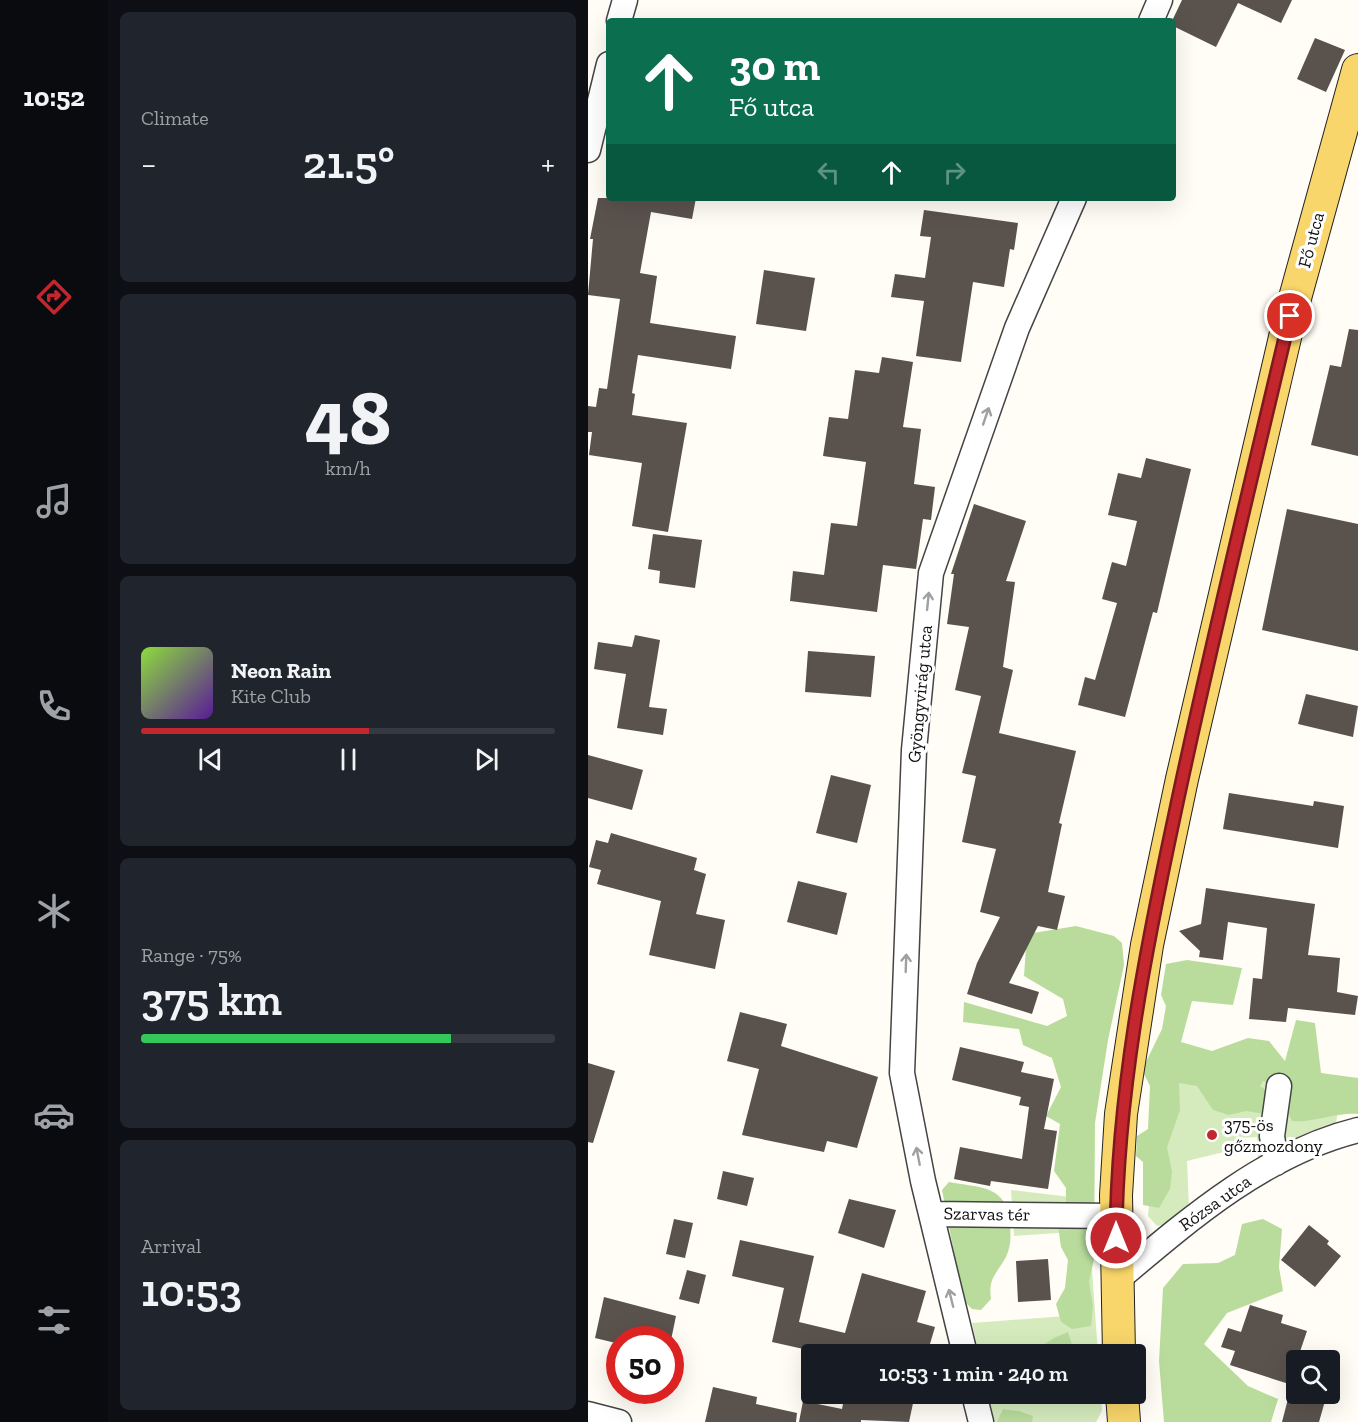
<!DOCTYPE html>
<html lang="en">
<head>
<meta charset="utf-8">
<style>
  :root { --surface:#171b24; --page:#20242c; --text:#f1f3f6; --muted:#9ea1a6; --line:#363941; --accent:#c4262e }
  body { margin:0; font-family:"Zilla Slab",serif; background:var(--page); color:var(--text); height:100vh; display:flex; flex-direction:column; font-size:22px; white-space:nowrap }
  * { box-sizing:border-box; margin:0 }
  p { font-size:20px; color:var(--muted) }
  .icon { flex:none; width:33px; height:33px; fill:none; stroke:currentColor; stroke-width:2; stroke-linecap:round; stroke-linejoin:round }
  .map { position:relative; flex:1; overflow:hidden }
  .details { display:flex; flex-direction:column; gap:12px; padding:12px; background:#0d0f14; width:480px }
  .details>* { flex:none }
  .top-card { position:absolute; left:18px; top:18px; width:570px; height:183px; border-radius:6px; box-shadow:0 6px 24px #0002; background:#0b6e4f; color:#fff; overflow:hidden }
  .tools { position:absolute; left:698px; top:1350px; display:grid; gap:12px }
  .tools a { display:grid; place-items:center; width:54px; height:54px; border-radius:6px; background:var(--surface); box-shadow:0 6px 24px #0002; font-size:30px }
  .speed { position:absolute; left:18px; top:1326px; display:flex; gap:12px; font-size:30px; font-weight:700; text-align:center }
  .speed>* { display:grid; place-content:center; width:78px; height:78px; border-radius:50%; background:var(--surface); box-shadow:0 6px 24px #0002; line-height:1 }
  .speed .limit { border:9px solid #d22; background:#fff; color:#111 }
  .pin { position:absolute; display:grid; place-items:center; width:51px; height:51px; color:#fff; margin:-26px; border:3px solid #fff; border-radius:50%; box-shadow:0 2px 6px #0007 }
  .me { position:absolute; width:66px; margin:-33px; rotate:0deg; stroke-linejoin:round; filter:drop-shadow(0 0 4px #0008) }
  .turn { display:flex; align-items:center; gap:21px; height:126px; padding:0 24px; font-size:27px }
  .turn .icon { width:78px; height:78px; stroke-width:2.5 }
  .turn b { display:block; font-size:42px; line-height:51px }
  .lanes { display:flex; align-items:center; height:57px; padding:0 24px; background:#0003; justify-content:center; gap:30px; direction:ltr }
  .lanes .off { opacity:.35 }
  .big { font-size:45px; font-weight:600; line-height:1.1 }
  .details .widget { flex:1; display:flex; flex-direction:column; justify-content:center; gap:9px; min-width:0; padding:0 21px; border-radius:9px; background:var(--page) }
  .details .dial { align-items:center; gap:0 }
  .dial b { font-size:78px; line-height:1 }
  .song { display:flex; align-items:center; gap:18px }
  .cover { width:72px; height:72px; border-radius:9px; background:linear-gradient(135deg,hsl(90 70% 55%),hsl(270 70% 35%)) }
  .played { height:6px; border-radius:3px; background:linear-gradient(90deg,var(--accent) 55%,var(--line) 55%) }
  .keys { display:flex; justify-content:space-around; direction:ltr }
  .heat { display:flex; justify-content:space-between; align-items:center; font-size:33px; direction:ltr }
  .charge { height:9px; border-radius:4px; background:linear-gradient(90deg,#34c759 75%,var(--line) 0) }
  .trip { position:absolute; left:213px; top:1344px; width:345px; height:60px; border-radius:6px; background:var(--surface); box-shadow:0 6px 24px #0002; font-weight:600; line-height:60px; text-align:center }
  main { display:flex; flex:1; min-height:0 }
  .tab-bar { display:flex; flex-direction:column; width:108px; justify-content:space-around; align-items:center; background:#090b0e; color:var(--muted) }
  .tab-bar .icon { width:42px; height:42px }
  .tab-bar .selected { color:var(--accent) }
  .tab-bar b { font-size:27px; color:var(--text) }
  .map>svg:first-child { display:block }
  .green { fill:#d5ebbd }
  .forest { fill:#b9dc9c }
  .building { fill:#5a524d }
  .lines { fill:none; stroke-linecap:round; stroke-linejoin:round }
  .minor-casing { stroke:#444; stroke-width:27 }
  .major-casing { stroke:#222; stroke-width:34 }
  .minor { stroke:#fff; stroke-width:24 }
  .major { stroke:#f9d66b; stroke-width:32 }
  .oneway { stroke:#a0a0a0 }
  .route-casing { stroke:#7f191e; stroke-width:15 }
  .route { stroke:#c4262e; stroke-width:10 }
  .poi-dot { fill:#c4262e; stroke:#fff; stroke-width:2 }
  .labels { text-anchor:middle; stroke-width:6; stroke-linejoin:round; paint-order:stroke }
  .street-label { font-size:18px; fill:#111; stroke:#fff }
  .poi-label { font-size:18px; fill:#111; stroke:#fff; text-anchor:start }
</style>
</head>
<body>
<main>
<nav class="tab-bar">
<b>10:52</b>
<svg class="icon selected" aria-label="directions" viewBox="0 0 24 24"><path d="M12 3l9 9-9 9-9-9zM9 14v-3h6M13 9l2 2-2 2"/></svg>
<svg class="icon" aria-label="music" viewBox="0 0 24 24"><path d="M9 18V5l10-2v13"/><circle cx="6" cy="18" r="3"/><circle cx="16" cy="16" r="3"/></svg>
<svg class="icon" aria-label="phone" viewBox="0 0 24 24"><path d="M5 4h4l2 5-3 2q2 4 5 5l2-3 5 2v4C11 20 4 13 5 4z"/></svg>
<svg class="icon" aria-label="climate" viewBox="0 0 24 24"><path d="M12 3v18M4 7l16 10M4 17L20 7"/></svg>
<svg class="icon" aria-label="car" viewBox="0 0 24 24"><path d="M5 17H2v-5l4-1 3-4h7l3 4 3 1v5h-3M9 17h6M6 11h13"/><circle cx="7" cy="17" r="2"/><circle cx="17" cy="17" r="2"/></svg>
<svg class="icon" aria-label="filters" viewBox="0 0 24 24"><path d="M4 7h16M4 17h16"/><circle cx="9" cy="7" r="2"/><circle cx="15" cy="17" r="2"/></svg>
</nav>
<section class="details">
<div class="widget"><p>Climate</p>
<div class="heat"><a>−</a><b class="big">21.5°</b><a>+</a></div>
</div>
<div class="widget dial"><b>48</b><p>km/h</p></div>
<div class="widget">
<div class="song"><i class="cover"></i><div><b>Neon Rain</b><p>Kite Club</p></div></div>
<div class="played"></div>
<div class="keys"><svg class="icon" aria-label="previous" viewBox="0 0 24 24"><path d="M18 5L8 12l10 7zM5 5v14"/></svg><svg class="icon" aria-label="pause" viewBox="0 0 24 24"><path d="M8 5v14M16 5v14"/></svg><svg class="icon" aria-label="next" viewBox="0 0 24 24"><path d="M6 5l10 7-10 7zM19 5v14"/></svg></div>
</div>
<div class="widget"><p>Range · 75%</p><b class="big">375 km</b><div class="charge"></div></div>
<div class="widget"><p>Arrival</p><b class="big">10:53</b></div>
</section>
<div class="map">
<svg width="770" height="1422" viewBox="0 0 770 1422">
  <rect width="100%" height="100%" fill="#fffdf5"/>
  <!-- green -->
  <path class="green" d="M 573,1066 L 752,1090 L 748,1125 L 711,1137 L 670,1159 L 669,1137 L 652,1138 L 652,1148 L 599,1161 L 601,1208 L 579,1224 L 569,1226 L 560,1216 Z
    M 423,1190 L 499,1199 L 510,1354 L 391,1354 L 384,1323 L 491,1315 L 485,1232 L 426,1236 Z
    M 399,1394 L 513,1394 L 514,1411 L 508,1422 L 406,1422 Z"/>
  <!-- forest -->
  <path class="forest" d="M 488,926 L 526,936 L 534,943 L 536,965 L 520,1040 L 507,1123 L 506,1259 L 501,1282 L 505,1306 L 503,1326 L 484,1329 L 473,1322 L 468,1304 L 477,1288 L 480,1260 L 473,1247 L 470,1226 L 478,1207 L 478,1188 L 466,1171 L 472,1124 L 458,1116 L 473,1087 L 464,1058 L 435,1045 L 431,1029 L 375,1022 L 376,1002 L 459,1026 L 479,1016 L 475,999 L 436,976 L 439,934 Z
    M 599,960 L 654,968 L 645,1005 L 604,1001 L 593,1042 L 624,1051 L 660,1038 L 681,1041 L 697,1061 L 708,1020 L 727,1023 L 733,1073 L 770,1078 L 770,1114 C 748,1112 727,1123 704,1121 L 700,1112 L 704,1086 L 687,1086 L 675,1081 L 672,1086 L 686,1096 L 677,1114 L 658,1111 L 641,1115 L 625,1110 L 609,1086 L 591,1083 L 592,1110 L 579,1147 L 584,1172 L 582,1189 L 571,1208 L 555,1205 L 555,1162 L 548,1156 L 549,1136 L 560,1129 L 562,1086 L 554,1070 L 574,1029 L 578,1006 L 573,995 L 578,964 Z
    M 361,1182 C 393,1188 420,1185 422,1225 C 423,1237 423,1246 418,1257 C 408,1275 400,1278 403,1299 L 393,1310 L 384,1309 L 375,1300 L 354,1190 Z
    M 675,1219 L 694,1229 L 691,1267 L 695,1291 L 639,1313 L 616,1344 L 660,1386 L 690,1399 L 683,1422 L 576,1422 L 571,1361 L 575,1288 L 595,1264 L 630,1263 L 647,1255 L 654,1224 Z
    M 480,1332 L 484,1345 L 479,1354 L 442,1354 L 466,1338 Z
    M 415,1409 L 431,1411 L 445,1416 L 444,1422 L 409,1422 Z"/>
  <!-- building -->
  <path class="building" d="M 594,0 L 704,0 L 693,23 L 650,3 L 628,47 L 585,26 L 584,21 Z
    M 727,38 L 757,50 L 738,92 L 709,79 Z
    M 10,198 L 108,198 L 104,219 L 63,212 L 52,273 L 69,276 L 62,323 L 148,336 L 143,369 L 50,355 L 44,393 L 47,394 L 44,415 L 99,423 L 80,532 L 44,526 L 54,463 L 1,455 L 4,432 L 0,432 L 0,406 L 8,407 L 11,388 L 19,389 L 32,299 L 0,295 L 5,239 L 2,239 Z
    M 336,210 L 430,223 L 426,250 L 422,249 L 416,287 L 385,282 L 373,362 L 328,356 L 336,301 L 303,297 L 307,274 L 337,278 L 343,237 L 332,236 Z
    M 176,270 L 227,278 L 218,331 L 168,324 Z
    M 761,329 L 770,330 L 770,456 L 723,445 L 742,365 L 753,367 Z
    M 294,357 L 325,362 L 315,427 L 333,429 L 326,484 L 347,487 L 343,520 L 335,519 L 328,569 L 295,565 L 289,612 L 202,601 L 205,571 L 236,575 L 243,523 L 269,526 L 278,462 L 235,456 L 241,417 L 260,419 L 267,370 L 291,373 Z
    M 558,458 L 603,469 L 569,613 L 565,612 L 537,717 L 490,705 L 497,677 L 507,680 L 529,603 L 514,599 L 524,562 L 538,566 L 549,521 L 520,515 L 530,473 L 553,478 Z
    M 386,504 L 438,521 L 418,581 L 427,582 L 415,667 L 425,670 L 411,733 L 488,751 L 471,823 L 474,824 L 460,892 L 477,896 L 469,930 L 450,926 L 421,983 L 451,992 L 444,1014 L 379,994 L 389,963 L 412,917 L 392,912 L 408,849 L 374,842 L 388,776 L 374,773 L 393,696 L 367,690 L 381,627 L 359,624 L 366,574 L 363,574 Z
    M 699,509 L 770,524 L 770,651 L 674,630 Z
    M 65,534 L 114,540 L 107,588 L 71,583 L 72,571 L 60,569 Z
    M 47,635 L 72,640 L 61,707 L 79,709 L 75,735 L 29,728 L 38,674 L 6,669 L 10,642 L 44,647 Z
    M 220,651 L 287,656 L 283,697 L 217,692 Z
    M 718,694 L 770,706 L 765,737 L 710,724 Z
    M 0,755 L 55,770 L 44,810 L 0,798 Z
    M 243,775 L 283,785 L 269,843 L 228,833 Z
    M 641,793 L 725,806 L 726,801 L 756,806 L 750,848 L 635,829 Z
    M 23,833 L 109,858 L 106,870 L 118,874 L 108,914 L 137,920 L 127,969 L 61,955 L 73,901 L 9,884 L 13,870 L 1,867 L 8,840 L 20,843 Z
    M 210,881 L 259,893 L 249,935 L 199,922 Z
    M 618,888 L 727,904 L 720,955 L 752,958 L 749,992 L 770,996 L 767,1015 L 700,1008 L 698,1022 L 661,1019 L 665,978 L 674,979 L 679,928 L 640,922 L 635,960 L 611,957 L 612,951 L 591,931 L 613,924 Z
    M 152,1012 L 199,1024 L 193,1046 L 290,1077 L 269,1148 L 239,1141 L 236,1152 L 154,1135 L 171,1069 L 139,1061 Z
    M 372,1047 L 436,1062 L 433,1072 L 466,1079 L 456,1129 L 469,1131 L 460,1189 L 403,1181 L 402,1186 L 366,1179 L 372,1147 L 434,1159 L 441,1107 L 431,1105 L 433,1097 L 364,1080 Z
    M 0,1063 L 27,1071 L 5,1143 L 0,1142 Z
    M 135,1171 L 166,1178 L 159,1206 L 129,1199 Z
    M 261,1199 L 308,1210 L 296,1248 L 250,1233 Z
    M 86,1219 L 105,1223 L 97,1258 L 78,1254 Z
    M 721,1225 L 741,1241 L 739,1244 L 753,1256 L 727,1287 L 693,1260 Z
    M 152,1240 L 226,1256 L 211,1322 L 257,1333 L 274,1273 L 338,1291 L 329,1322 L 347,1327 L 339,1354 L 238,1354 L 184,1342 L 196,1288 L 144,1276 Z
    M 460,1259 L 463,1300 L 430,1302 L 428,1261 Z
    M 99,1270 L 118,1275 L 111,1304 L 91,1299 Z
    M 16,1297 L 88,1316 L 83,1340 L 32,1340 L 32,1344 L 7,1338 Z
    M 662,1305 L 695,1315 L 693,1323 L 719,1331 L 701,1384 L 642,1365 L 647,1351 L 633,1347 L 640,1328 L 653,1332 Z
    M 125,1387 L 169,1397 L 168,1404 L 209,1413 L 208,1422 L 117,1422 Z
    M 702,1391 L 737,1401 L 731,1422 L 694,1422 Z
    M 257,1394 L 327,1394 L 321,1422 L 273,1420 L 273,1422 L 211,1422 L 215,1401 L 254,1409 Z"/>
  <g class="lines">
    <defs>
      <path id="minor" d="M 31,21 L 37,0
        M 563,21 L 572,0
        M 0,150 L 21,64
        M 688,1163 L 684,1136 L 691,1086
        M 343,1214 L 528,1216
        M 528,1281 C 600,1220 677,1153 770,1130
        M 377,1354 L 335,1181 L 314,1073 L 326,750 L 343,573 L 429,328 L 486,198
        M 386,1394 L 393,1422
        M 0,1414 L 31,1422"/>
      <path id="major" d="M 531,1354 L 528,1195 L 533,1114 L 559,945 L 594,779 L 702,316 L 770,70
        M 534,1394 L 536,1422"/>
    </defs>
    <!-- minor casing -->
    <use href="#minor" class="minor-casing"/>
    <!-- major casing -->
    <use href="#major" class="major-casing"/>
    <!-- minor -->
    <use href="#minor" class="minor"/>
    <!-- major -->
    <use href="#major" class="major"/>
  </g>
  <!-- one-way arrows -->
  <defs><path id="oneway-shaft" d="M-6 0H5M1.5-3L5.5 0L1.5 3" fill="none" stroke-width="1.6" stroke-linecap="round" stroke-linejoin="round" transform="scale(1.5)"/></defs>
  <g class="oneway">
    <use href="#oneway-shaft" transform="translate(398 416) rotate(-71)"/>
    <use href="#oneway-shaft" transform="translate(340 601) rotate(-84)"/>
    <use href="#oneway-shaft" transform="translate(318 963) rotate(-88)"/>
    <use href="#oneway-shaft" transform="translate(330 1156) rotate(-101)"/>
    <use href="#oneway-shaft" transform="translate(363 1298) rotate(-104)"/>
  </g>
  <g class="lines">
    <defs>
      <path id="route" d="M 528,1238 C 529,1094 557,953 587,813 C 622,647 663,481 702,316"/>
    </defs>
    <!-- route casing -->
    <use href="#route" class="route-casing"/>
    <!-- route -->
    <use href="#route" class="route"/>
  </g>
  <!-- markers -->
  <circle class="poi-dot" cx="624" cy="1135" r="6"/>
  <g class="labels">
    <!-- street labels -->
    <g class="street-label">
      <text transform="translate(723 240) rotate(-75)" y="6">Fő utca</text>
      <text transform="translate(332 694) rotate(-85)" y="6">Gyöngyvirág utca</text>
      <text transform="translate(627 1203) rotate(-35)" y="6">Rózsa utca</text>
      <text transform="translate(399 1214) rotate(1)" y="6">Szarvas tér</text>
    </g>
    <!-- poi labels -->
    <g class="poi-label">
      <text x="636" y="1131">375-ös<tspan x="636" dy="21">gőzmozdony</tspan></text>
    </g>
  </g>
</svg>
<div class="tools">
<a><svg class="icon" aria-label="search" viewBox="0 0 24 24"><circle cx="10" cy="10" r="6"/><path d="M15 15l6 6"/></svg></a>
</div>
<div class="speed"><div class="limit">50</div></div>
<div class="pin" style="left:702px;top:316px;background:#d93025"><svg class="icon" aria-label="arrive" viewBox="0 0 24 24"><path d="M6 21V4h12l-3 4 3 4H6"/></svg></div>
<svg class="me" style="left:528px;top:1238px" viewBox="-20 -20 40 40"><circle r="17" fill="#c4262e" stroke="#fff" stroke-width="3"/><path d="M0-11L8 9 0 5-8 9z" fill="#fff"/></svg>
<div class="trip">10:53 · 1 min · 240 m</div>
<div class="top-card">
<div class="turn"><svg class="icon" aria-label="ahead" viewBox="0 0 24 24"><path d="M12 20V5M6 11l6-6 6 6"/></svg><div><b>30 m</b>Fő utca</div></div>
<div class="lanes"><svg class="icon off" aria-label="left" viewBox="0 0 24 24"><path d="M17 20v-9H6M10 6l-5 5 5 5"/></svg><svg class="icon" aria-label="ahead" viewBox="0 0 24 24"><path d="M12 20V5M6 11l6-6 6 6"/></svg><svg class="icon off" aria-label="right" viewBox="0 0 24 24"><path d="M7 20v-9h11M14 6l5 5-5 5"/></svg></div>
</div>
</div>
</main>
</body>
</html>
